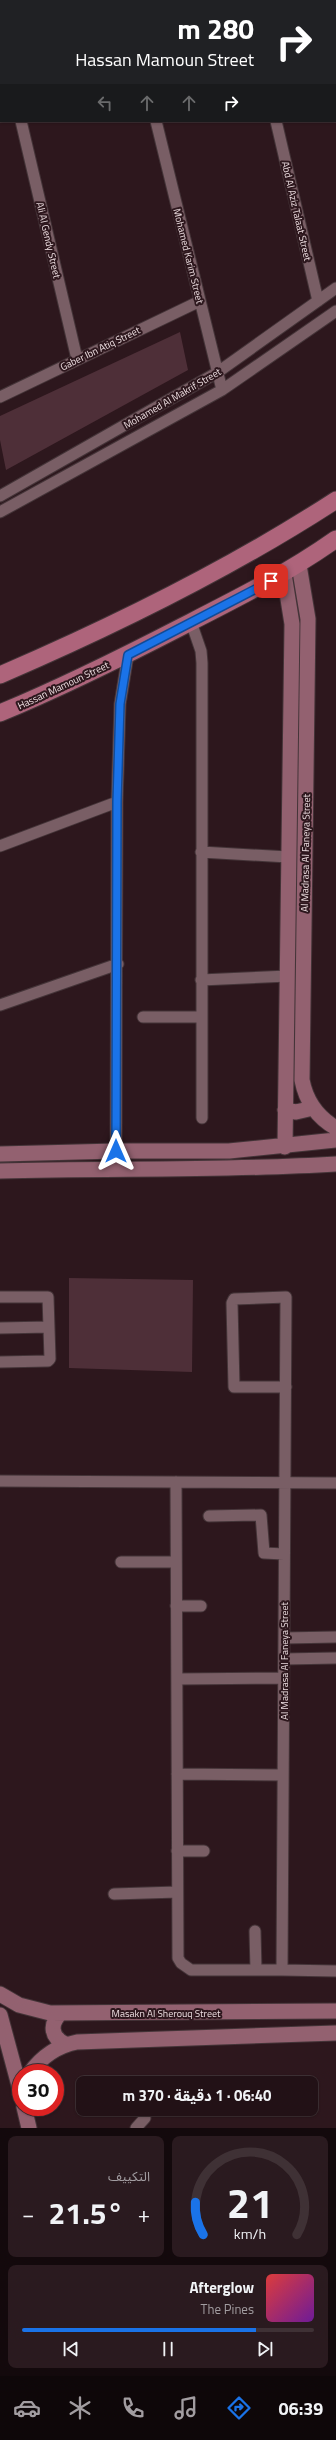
<!DOCTYPE html>
<html lang="ar">
<head>
<meta charset="utf-8">
<style>
  :root { --surface:#221116; --page:#2a1a1f; --text:#f1f3f6; --muted:#a29da1; --line:#3f3135; --accent:#1a73e8 }
  body { margin:0; font-family:"Titillium Web","Noto Sans Arabic",sans-serif; background:var(--page); color:var(--text); direction:rtl; height:100vh; display:flex; flex-direction:column; font-size:15px; white-space:nowrap }
  * { box-sizing:border-box; margin:0 }
  p { font-size:13px; color:var(--muted) }
  .icon { flex:none; width:22px; height:22px; fill:none; stroke:currentColor; stroke-width:2; stroke-linecap:round; stroke-linejoin:round }
  .map { position:relative; height:2128px; overflow:hidden; direction:ltr }
  .drawer { display:flex; flex-direction:column; gap:8px; padding:8px; background:#13090c; flex:1 }
  .drawer>* { flex:none }
  .banner { position:absolute; left:0px; top:0px; width:336px; height:122px; box-shadow:0 1px 3px #0004,0 0 0 1px var(--line); direction:rtl; background:#202124; color:#fff; overflow:hidden }
  .speed { position:absolute; left:12px; top:2064px; display:flex; gap:8px; font-size:20px; font-weight:700; text-align:center }
  .speed>* { display:grid; place-content:center; width:52px; height:52px; border-radius:50%; background:var(--surface); box-shadow:0 1px 3px #0004,0 0 0 1px var(--line); line-height:1 }
  .speed .limit { border:6px solid #d22; background:#fff; color:#111 }
  .pin { position:absolute; display:grid; place-items:center; width:34px; height:34px; color:#fff; margin:-17px; border-radius:8px; box-shadow:0 2px 6px #0006 }
  .me { position:absolute; width:44px; margin:-22px; rotate:0deg; stroke-linejoin:round; filter:drop-shadow(0 0 3px #0008) }
  .turn { display:flex; align-items:center; gap:14px; height:84px; padding:0 16px; font-size:18px }
  .turn .icon { width:52px; height:52px; stroke-width:2.5 }
  .turn b { display:block; font-size:28px; line-height:34px }
  .lanes { display:flex; align-items:center; height:38px; padding:0 16px; background:#0003; justify-content:center; gap:20px; direction:ltr }
  .lanes .off { opacity:.35 }
  .big { font-size:30px; font-weight:700; line-height:1.1 }
  .drawer .card { flex:1; display:flex; flex-direction:column; justify-content:center; gap:6px; min-width:0; padding:0 14px; border-radius:8px; background:var(--page) }
  .drawer .dial { align-items:center; gap:0 }
  .dial svg { height:104px; overflow:visible; fill:none; stroke:var(--line); stroke-width:7; stroke-linecap:round; text-anchor:middle }
  .dial text { fill:var(--text); stroke:none }
  .song { display:flex; align-items:center; gap:12px }
  .cover { width:48px; height:48px; border-radius:6px; background:linear-gradient(135deg,hsl(0 70% 55%),hsl(280 70% 35%)) }
  .played { height:4px; border-radius:2px; background:linear-gradient(90deg,var(--accent) 80%,var(--line) 80%) }
  .keys { display:flex; justify-content:space-around; direction:ltr }
  .heat { display:flex; justify-content:space-between; align-items:center; font-size:22px; direction:ltr }
  .drawer .tiles { flex:1; display:grid; gap:8px; grid-template-columns:1fr 1fr }
  .card:last-child { grid-column:span 2 }
  .trip { position:absolute; left:76px; top:2076px; width:242px; height:40px; border-radius:8px; background:var(--surface); box-shadow:0 1px 3px #0004,0 0 0 1px var(--line); font-weight:700; line-height:40px; text-align:center; direction:rtl }
  .tabs { display:flex; height:64px; justify-content:space-around; align-items:center; background:#0e0709; color:var(--muted) }
  .tabs .icon { width:28px; height:28px }
  .tabs .on { color:var(--accent) }
  .tabs b { font-size:18px; color:var(--text) }
  .map>svg:first-child { display:block }
  .green { fill:#4e2f38 }
  .lines { fill:none; stroke-linecap:round; stroke-linejoin:round }
  .street-casing { stroke:#443438; stroke-width:13 }
  .secondary-casing { stroke:#443438; stroke-width:17 }
  .primary-casing { stroke:#443438; stroke-width:19 }
  .street { stroke:#795e65; stroke-width:11 }
  .secondary { stroke:#936170; stroke-width:15 }
  .primary { stroke:#ae647b; stroke-width:17 }
  .route-casing { stroke:#114b97; stroke-width:10 }
  .route { stroke:#1a73e8; stroke-width:7 }
  .labels { text-anchor:middle; stroke-width:4; stroke-linejoin:round; paint-order:stroke }
  .street-label { font-size:10px; fill:#efe0e3; stroke:#2d171d }
</style>
</head>
<body>
<div class="map">
<svg width="336" height="2128" viewBox="0 0 336 2128">
  <rect width="100%" height="100%" fill="#2d171d"/>
  <!-- green -->
  <path class="green" d="M 180,332 L 188,370 L 6,470 L 0,440 L 0,416 Z
    M 69,1278 L 193,1280 L 192,1372 L 69,1368 Z"/>
  <g class="lines">
    <defs>
      <path id="street" d="M 126,0 L 126,1
        M 248,0 L 248,1
        M 0,32 L 1,37
        M 21,121 L 77,359
        M 156,121 L 222,390
        M 276,121 L 318,301
        M 0,397 L 200,301
        M 0,496 L 218,372 L 336,288
        M 0,512 L 222,390 L 336,311
        M 191,622 L 201,651 L 202,663 L 202,1118
        M 0,846 L 117,802
        M 201,852 L 288,857
        M 201,980 L 288,976
        M 0,1005 L 118,964
        M 143,1017 L 201,1017
        M 116,1151 L 117,802 L 120,704 L 128,655
        M 0,1297 L 48,1297 L 50,1359 L 48,1361 L 0,1362
        M 0,1328 L 49,1327
        M 286,1387 L 234,1387 L 232,1303 L 234,1299 L 286,1297 L 282,1970 L 336,1971
        M 0,1481 L 336,1483
        M 176,1482 L 178,1958 L 181,1963 L 191,1970 L 282,1970
        M 209,1516 L 261,1515 L 264,1553 L 284,1554
        M 121,1562 L 176,1562
        M 176,1606 L 201,1606
        M 284,1638 L 336,1637
        M 284,1659 L 336,1658
        M 177,1679 L 283,1678
        M 177,1774 L 283,1775
        M 177,1851 L 204,1851
        M 114,1894 L 177,1892
        M 255,1931 L 256,1970
        M 136,2128 L 145,2118"/>
      <path id="secondary" d="M 299,565 L 308,619 L 302,1080 C 306,1101 317,1117 336,1128
        M 284,574 L 292,624 L 285,1147
        M 285,1110 L 296,1112 L 313,1108
        M 0,1154 L 116,1151 L 229,1151 L 336,1140
        M 0,1171 C 112,1168 224,1171 336,1164
        M 0,1994 L 19,2005 L 50,2013 L 336,2011
        M 61,2013 C 49,2024 51,2037 65,2044
        M 0,2015 L 21,2093
        M 30,2073 C 42,2056 57,2046 77,2042 L 336,2033
        M 24,2107 L 29,2128"/>
      <path id="primary" d="M 0,675 C 116,625 230,569 336,500
        M 0,713 C 63,687 123,657 183,626 C 236,599 288,573 336,539"/>
    </defs>
    <!-- street casing -->
    <use href="#street" class="street-casing"/>
    <!-- secondary casing -->
    <use href="#secondary" class="secondary-casing"/>
    <!-- primary casing -->
    <use href="#primary" class="primary-casing"/>
    <!-- street -->
    <use href="#street" class="street"/>
    <!-- secondary -->
    <use href="#secondary" class="secondary"/>
    <!-- primary -->
    <use href="#primary" class="primary"/>
  </g>
  <g class="lines">
    <defs>
      <path id="route" d="M 116,1151 L 117,802 L 120,704 L 128,655 L 271,581"/>
    </defs>
    <!-- route casing -->
    <use href="#route" class="route-casing"/>
    <!-- route -->
    <use href="#route" class="route"/>
  </g>
  <g class="labels">
    <!-- street labels -->
    <g class="street-label">
      <text transform="translate(297 211) rotate(77)" y="4">Abd Al Aziz Talaat Street</text>
      <text transform="translate(49 240) rotate(77)" y="4">Ali Al Gendy Street</text>
      <text transform="translate(189 256) rotate(76)" y="4">Mohamed Karim Street</text>
      <text transform="translate(100 348) rotate(-26)" y="4">Gaber Ibn Atiq Street</text>
      <text transform="translate(172 398) rotate(-30)" y="4">Mohamed Al Makrif Street</text>
      <text transform="translate(63 685) rotate(-25)" y="4">Hassan Mamoun Street</text>
      <text transform="translate(305 853) rotate(-89)" y="4">Al Madrasa Al Faneya Street</text>
      <text transform="translate(284 1661) rotate(-90)" y="4">Al Madrasa Al Faneya Street</text>
      <text x="166" y="2017">Masakn Al Sherouq Street</text>
    </g>
  </g>
</svg>
<div class="speed"><div class="limit">30</div></div>
<div class="pin" style="left:271px;top:581px;background:#d93025"><svg class="icon" aria-label="arrive" viewBox="0 0 24 24"><path d="M6 21V4h12l-3 4 3 4H6"/></svg></div>
<svg class="me" style="left:116px;top:1151px" viewBox="-20 -20 40 40"><path d="M0-17L14 15 0 8-14 15z" fill="#1a73e8" stroke="#fff" stroke-width="4"/></svg>
<div class="trip">06:40 · 1 دقيقة · 370 m</div>
<div class="banner">
<div class="turn"><svg class="icon" aria-label="right" viewBox="0 0 24 24"><path d="M7 20v-9h11M14 6l5 5-5 5"/></svg><div><b>280 m</b>Hassan Mamoun Street</div></div>
<div class="lanes"><svg class="icon off" aria-label="left" viewBox="0 0 24 24"><path d="M17 20v-9H6M10 6l-5 5 5 5"/></svg><svg class="icon off" aria-label="ahead" viewBox="0 0 24 24"><path d="M12 20V5M6 11l6-6 6 6"/></svg><svg class="icon off" aria-label="ahead" viewBox="0 0 24 24"><path d="M12 20V5M6 11l6-6 6 6"/></svg><svg class="icon" aria-label="right" viewBox="0 0 24 24"><path d="M7 20v-9h11M14 6l5 5-5 5"/></svg></div>
</div>
</div>
<section class="drawer">
<div class="tiles">
<div class="card dial"><svg viewBox="0 0 100 80">
<path d="M14 69A42 42 0 1 1 86 69"/>
<path d="M14 69A42 42 0 0 1 8 44" stroke="#1a73e8"/>
<text x="50" y="56" font-size="32" font-weight="700">21</text>
<text x="50" y="72" font-size="11">km/h</text>
</svg></div>
<div class="card"><p>التكييف</p>
<div class="heat"><a>−</a><b class="big">21.5°</b><a>+</a></div>
</div>
<div class="card">
<div class="song"><i class="cover"></i><div><b>Afterglow</b><p>The Pines</p></div></div>
<div class="played"></div>
<div class="keys"><svg class="icon" aria-label="previous" viewBox="0 0 24 24"><path d="M18 5L8 12l10 7zM5 5v14"/></svg><svg class="icon" aria-label="pause" viewBox="0 0 24 24"><path d="M8 5v14M16 5v14"/></svg><svg class="icon" aria-label="next" viewBox="0 0 24 24"><path d="M6 5l10 7-10 7zM19 5v14"/></svg></div>
</div>
</div>
</section>
<nav class="tabs">
<b>06:39</b>
<svg class="icon on" aria-label="directions" viewBox="0 0 24 24"><path d="M12 3l9 9-9 9-9-9zM9 14v-3h6M13 9l2 2-2 2"/></svg>
<svg class="icon" aria-label="music" viewBox="0 0 24 24"><path d="M9 18V5l10-2v13"/><circle cx="6" cy="18" r="3"/><circle cx="16" cy="16" r="3"/></svg>
<svg class="icon" aria-label="phone" viewBox="0 0 24 24"><path d="M5 4h4l2 5-3 2q2 4 5 5l2-3 5 2v4C11 20 4 13 5 4z"/></svg>
<svg class="icon" aria-label="climate" viewBox="0 0 24 24"><path d="M12 3v18M4 7l16 10M4 17L20 7"/></svg>
<svg class="icon" aria-label="car" viewBox="0 0 24 24"><path d="M5 17H2v-5l4-1 3-4h7l3 4 3 1v5h-3M9 17h6M6 11h13"/><circle cx="7" cy="17" r="2"/><circle cx="17" cy="17" r="2"/></svg>
</nav>
</body>
</html>
